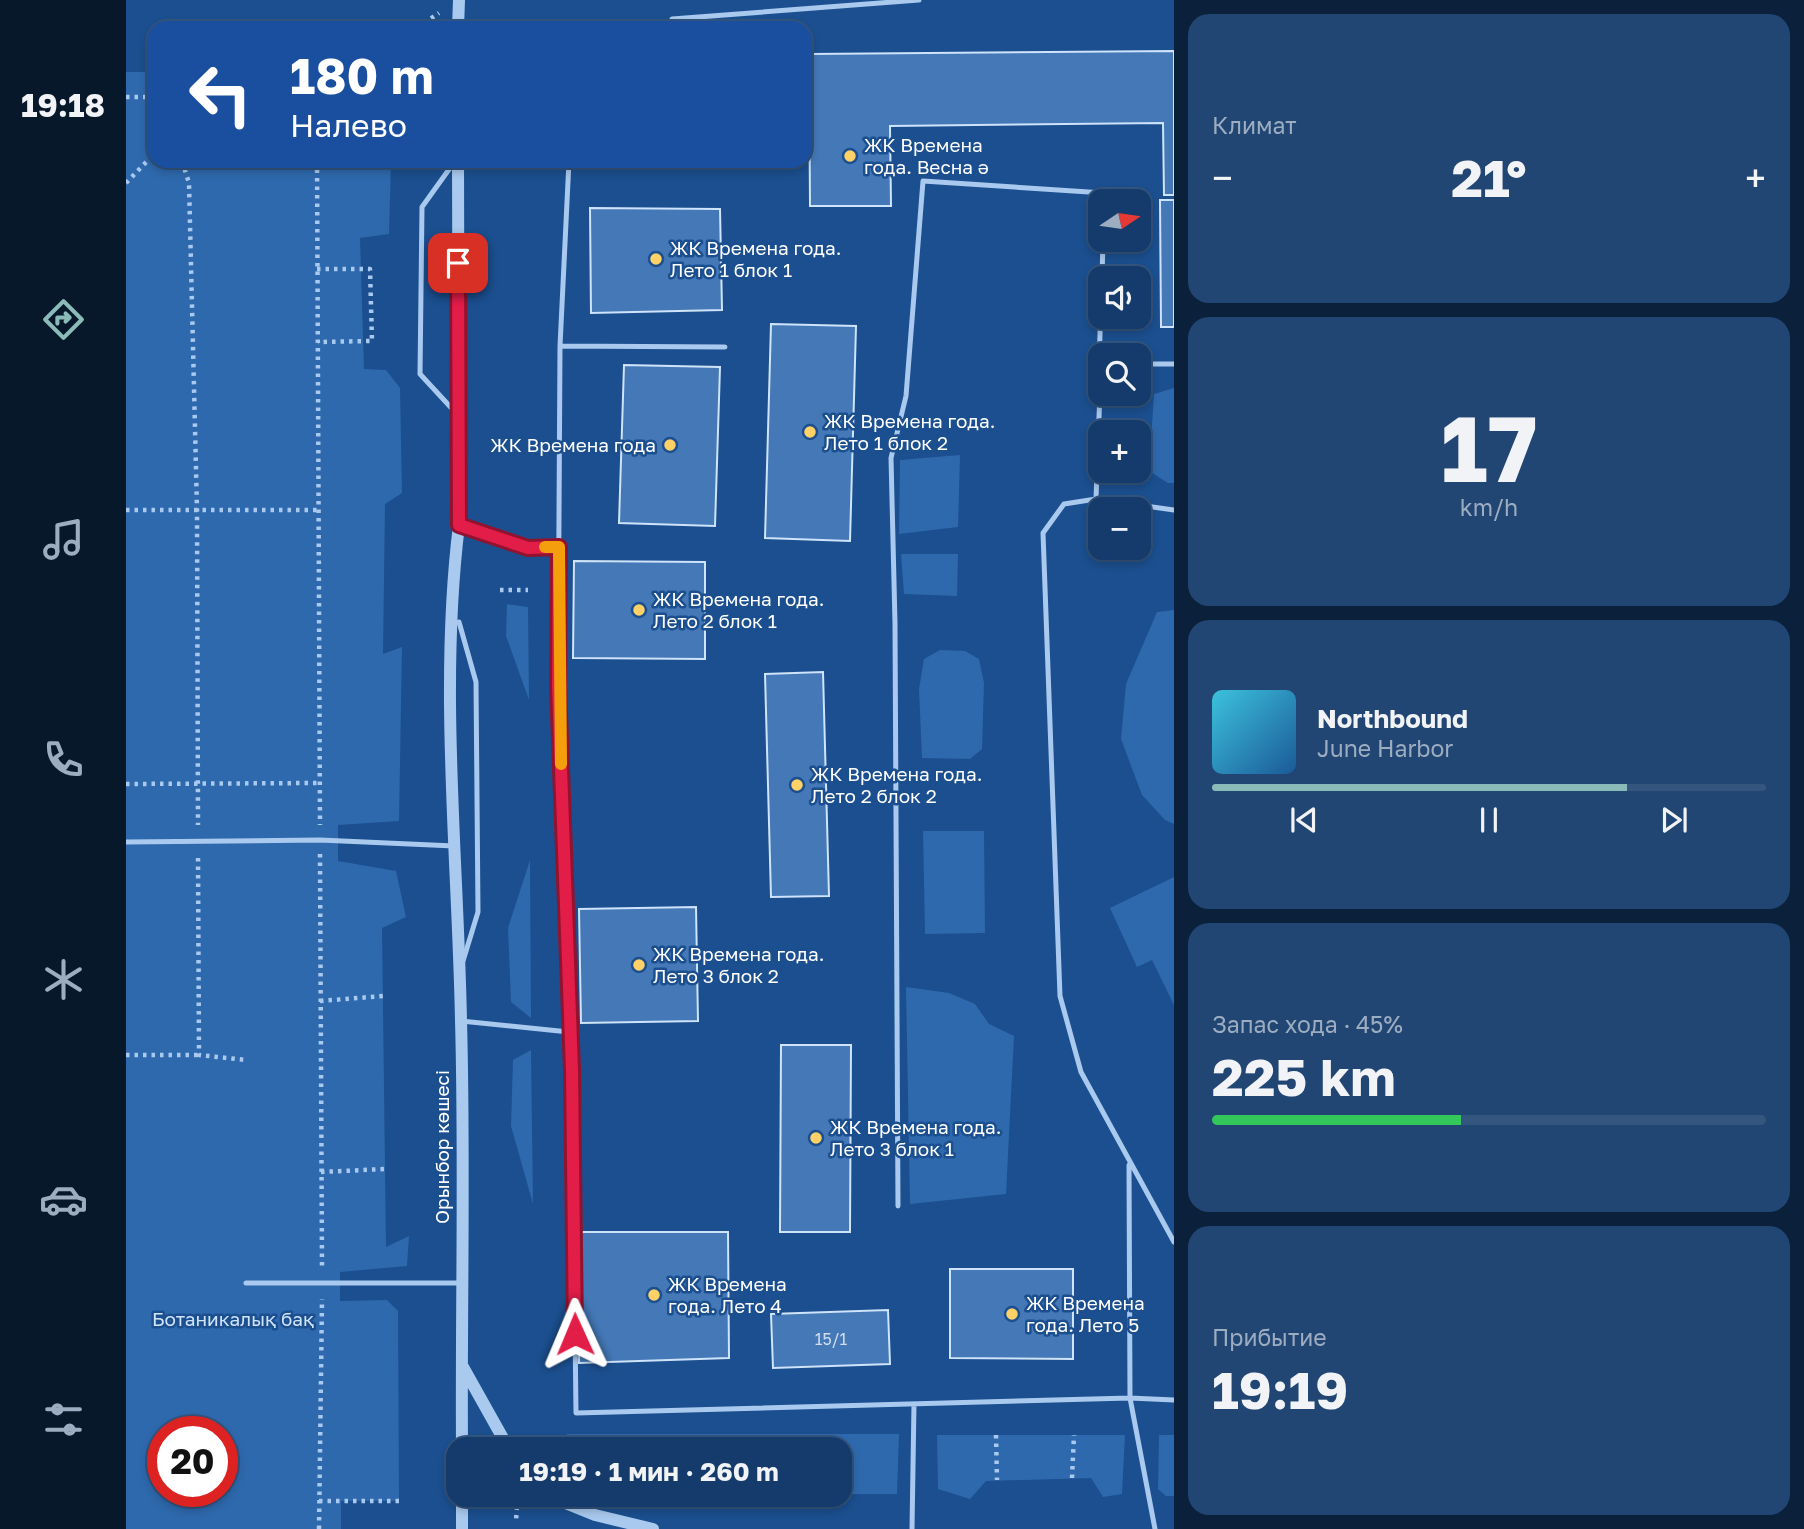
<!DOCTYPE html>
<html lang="ru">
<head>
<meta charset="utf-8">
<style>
  :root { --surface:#143b6b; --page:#214673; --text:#f1f3f6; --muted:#9dadc1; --line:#33557e; --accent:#8bbbb9 }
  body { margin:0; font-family:"Golos Text",sans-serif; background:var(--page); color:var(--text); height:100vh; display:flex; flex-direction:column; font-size:26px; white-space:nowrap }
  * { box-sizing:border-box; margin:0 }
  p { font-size:23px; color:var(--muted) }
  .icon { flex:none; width:38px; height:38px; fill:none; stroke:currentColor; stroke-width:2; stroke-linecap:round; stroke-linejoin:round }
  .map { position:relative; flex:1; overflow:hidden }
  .drawer { display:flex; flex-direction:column; gap:14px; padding:14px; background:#0b203b; width:630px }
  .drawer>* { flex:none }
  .hud { position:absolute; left:21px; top:21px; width:665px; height:147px; border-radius:21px; box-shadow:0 4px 10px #0003,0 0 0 2px var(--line); background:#1a4fa0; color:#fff; overflow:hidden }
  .needle { width:46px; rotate:77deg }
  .buttons { position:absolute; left:962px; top:189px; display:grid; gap:14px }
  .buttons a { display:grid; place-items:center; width:63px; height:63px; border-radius:14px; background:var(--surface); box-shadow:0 4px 10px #0003,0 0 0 2px var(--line); font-size:35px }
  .speed { position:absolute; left:21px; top:1416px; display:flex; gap:14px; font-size:35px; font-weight:700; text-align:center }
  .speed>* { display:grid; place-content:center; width:91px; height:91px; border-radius:50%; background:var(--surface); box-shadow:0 4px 10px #0003,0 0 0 2px var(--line); line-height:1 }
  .speed .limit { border:10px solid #d22; background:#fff; color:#111 }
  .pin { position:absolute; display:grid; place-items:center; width:60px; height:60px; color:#fff; margin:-30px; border-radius:14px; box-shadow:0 4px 10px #0006 }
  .me { position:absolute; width:77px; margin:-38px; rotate:359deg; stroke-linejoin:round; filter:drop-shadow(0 0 5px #0008) }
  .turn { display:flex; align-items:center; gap:24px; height:147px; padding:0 28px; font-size:32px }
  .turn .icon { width:91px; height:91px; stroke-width:2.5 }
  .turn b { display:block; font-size:49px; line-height:60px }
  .big { font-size:52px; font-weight:700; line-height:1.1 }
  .drawer .card { flex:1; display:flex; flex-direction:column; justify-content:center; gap:10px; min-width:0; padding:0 24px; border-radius:21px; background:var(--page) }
  .drawer .dial { align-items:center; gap:0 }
  .dial b { font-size:91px; line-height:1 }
  .song { display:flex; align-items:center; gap:21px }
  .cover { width:84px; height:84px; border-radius:10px; background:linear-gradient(135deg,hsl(190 70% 55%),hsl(210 70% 35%)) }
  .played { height:7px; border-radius:4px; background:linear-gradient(90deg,var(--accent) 75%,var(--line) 75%) }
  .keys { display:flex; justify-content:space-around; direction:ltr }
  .heat { display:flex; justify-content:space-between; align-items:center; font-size:38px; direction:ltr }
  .charge { height:10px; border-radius:5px; background:linear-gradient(90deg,#34c759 45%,var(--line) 0) }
  .trip { position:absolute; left:320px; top:1437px; width:406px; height:70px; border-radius:21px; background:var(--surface); box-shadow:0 4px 10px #0003,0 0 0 2px var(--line); font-weight:700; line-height:70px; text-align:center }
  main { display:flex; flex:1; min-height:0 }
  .menu { display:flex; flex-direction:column; width:126px; justify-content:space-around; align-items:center; background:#08182b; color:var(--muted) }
  .menu .icon { width:49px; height:49px }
  .menu .selected { color:var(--accent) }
  .menu b { font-size:32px; color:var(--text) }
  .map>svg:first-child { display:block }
  .green { fill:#2e69ad; fill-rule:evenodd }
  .building { fill:#4478b7; stroke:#cfe3fa; stroke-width:2 }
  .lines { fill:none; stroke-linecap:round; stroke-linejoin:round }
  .path { stroke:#a9c9ee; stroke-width:4.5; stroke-dasharray:3.5 5; stroke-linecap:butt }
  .service { stroke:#a9c9ee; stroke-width:5 }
  .tertiary { stroke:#a9c9ee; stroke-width:12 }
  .route-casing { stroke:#92132f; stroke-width:18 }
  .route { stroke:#e11d48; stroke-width:12 }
  .slow { stroke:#f59e0b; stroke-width:12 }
  .poi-dot { fill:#ffd166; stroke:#1b4f8f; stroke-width:2.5 }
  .labels { text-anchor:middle; stroke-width:5; stroke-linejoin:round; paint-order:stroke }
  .number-label { font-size:16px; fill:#d0dded }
  .poi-label { font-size:19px; fill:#fff; stroke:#1b4f8f; text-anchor:start }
  .street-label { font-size:19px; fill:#fff; stroke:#1b4f8f }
  .park-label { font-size:19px; fill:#cfe3fa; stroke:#1b4f8f }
</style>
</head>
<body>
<main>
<nav class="menu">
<b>19:18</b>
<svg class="icon selected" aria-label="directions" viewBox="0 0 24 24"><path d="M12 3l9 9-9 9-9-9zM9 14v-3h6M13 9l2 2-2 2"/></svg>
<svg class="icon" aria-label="music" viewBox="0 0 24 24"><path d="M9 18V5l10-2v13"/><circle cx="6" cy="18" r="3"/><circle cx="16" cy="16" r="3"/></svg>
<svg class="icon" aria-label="phone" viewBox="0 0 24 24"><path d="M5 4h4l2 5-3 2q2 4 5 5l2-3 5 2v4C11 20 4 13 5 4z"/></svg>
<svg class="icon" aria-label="climate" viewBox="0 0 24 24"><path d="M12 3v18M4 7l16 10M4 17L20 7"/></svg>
<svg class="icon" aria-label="car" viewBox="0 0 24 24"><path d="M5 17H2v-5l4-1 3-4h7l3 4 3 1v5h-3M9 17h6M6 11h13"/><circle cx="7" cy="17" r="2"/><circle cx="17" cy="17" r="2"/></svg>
<svg class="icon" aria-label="filters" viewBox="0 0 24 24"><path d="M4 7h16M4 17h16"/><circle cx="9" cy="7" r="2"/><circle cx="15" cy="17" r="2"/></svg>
</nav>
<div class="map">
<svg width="1048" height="1529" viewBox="0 0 1048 1529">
  <rect width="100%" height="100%" fill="#1b4f8f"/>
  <!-- green -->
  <path class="green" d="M 0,72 L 28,72 L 28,161 L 265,161 L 263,234 L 234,238 L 238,369 L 260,370 L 274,388 L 276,493 L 259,504 L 257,654 L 276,647 L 273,821 L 212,825 L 212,861 L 270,871 L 280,917 L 256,928 L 260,1247 L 283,1236 L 281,1266 L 214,1272 L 214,1301 L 261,1300 L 272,1311 L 273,1501 L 215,1501 L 215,1529 L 0,1529 ZM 37,1432 L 96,1432 L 96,1491 L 37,1491 Z
    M 1048,388 L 1048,483 L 1042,483 L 1023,471 L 1028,394 Z
    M 834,455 L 832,527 L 773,534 L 774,460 Z
    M 775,554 L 832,554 L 831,596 L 778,594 Z
    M 381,604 L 402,607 L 403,700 L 380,636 Z
    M 1048,610 L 1048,824 L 1039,820 L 1016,795 L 995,739 L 1000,684 L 1031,612 Z
    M 814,650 L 839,651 L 853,659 L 858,683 L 856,749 L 844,759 L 796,758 L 793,689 L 798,659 Z
    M 797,831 L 858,831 L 859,933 L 799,934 Z
    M 404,860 L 405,1018 L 385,1002 L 382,928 Z
    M 1048,877 L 1048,1005 L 1026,960 L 1011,967 L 984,908 Z
    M 780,987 L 823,993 L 849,1004 L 863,1024 L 888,1036 L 880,1194 L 784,1204 Z
    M 405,1050 L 407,1204 L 385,1126 L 387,1060 Z
    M 441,1434 L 773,1434 L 771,1494 L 714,1494 L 714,1449 L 440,1449 Z
    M 811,1435 L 999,1435 L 996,1494 L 977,1497 L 965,1478 L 860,1481 L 844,1499 L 812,1489 Z
    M 1033,1435 L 1048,1435 L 1048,1496 L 1040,1496 L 1032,1489 Z"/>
  <!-- building -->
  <path class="building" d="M 1048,51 L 1048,195 L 1038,195 L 1037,123 L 764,126 L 765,206 L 684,206 L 683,54 Z
    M 1034,200 L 1048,200 L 1048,327 L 1035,327 Z
    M 464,208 L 594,209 L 596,310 L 465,313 Z
    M 645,324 L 730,326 L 724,541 L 639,538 Z
    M 498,365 L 594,367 L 589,526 L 493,523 Z
    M 448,561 L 579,562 L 579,659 L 447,658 Z
    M 697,672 L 703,896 L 645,897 L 639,674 Z
    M 570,907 L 572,1021 L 455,1023 L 453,909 Z
    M 655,1045 L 725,1045 L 724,1232 L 654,1232 Z
    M 455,1232 L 602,1232 L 603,1358 L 453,1363 Z
    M 824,1269 L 947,1269 L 947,1359 L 824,1358 Z
    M 762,1310 L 764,1364 L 647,1368 L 645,1314 Z"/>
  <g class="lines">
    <!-- path -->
    <path class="path" d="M 291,28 L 313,13
      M 0,97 L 28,97
      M 56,161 L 63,183 L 71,510 L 72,825
      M 191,161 L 194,825
      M 0,183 L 28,154
      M 191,269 L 244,269 L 246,341 L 192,342
      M 0,510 L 192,510
      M 374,590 L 402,590
      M 0,784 L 194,783
      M 194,854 L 196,1266
      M 72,858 L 73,1055 L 120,1060
      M 194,1001 L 257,996
      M 0,1055 L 73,1055
      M 195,1172 L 259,1169
      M 870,1435 L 871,1480
      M 946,1478 L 948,1435
      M 193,1501 L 273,1501
      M 383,1506 L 391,1506 L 390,1521
      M 193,1529 L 196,1299"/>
    <!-- service -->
    <path class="service" d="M 546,19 L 793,0
      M 329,161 L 296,207 L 294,374 L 330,413
      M 443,161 L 434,346 L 432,686 L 446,1070 L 450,1413 L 1004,1398 L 1029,1529
      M 976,278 L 977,240
      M 434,346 L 599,347
      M 973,363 L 975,306
      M 1013,364 L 1048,364
      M 970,499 L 975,363
      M 1048,510 L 970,499 L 938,504 L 917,533 L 934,996 L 955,1072 L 1048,1242
      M 333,525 L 402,548 L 433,547
      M 333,622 L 350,682 L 352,912 L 337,961
      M 0,842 L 194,840 L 328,846
      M 335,1021 L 443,1032
      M 1003,1165 L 1004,1398 L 1048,1400
      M 772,1206 L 769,623 L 765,458 L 780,396 L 797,181 L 978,193 L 978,201
      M 120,1283 L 336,1283
      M 786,1529 L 788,1404"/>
    <!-- tertiary -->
    <path class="tertiary" d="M 332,28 L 333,0
      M 332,161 L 333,530
      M 333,525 C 313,686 332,859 335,1021 C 339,1164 335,1306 336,1449
      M 337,1367 L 383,1449
      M 417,1494 L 469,1515 L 527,1529
      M 336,1529 L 336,1494"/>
  </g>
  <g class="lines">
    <defs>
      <path id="route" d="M 332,263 L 333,525 L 402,548 L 433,547 L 432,686 L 446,1070 L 449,1334"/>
    </defs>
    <!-- route casing -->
    <use href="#route" class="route-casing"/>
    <!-- route -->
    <use href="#route" class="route"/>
    <!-- slow -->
    <path class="slow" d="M 419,547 L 433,547 L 435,764"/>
  </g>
  <!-- markers -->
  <g class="poi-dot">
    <circle cx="724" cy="156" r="7"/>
    <circle cx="530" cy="259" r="7"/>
    <circle cx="684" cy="432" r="7"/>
    <circle cx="544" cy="445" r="7"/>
    <circle cx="513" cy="610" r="7"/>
    <circle cx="671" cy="785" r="7"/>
    <circle cx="513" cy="965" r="7"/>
    <circle cx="690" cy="1138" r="7"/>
    <circle cx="528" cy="1295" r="7"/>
    <circle cx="886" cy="1314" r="7"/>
  </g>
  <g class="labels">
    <!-- number labels -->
    <g class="number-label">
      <text x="705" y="1345">15/1</text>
    </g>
    <!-- poi labels -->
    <g class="poi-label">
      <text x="738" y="152">ЖК Времена<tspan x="738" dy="22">года. Весна ә</tspan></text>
      <text x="544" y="255">ЖК Времена года.<tspan x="544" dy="22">Лето 1 блок 1</tspan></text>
      <text x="698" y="428">ЖК Времена года.<tspan x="698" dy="22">Лето 1 блок 2</tspan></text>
      <text x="530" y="452" text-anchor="end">ЖК Времена года</text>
      <text x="527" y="606">ЖК Времена года.<tspan x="527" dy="22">Лето 2 блок 1</tspan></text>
      <text x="685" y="781">ЖК Времена года.<tspan x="685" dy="22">Лето 2 блок 2</tspan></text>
      <text x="527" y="961">ЖК Времена года.<tspan x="527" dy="22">Лето 3 блок 2</tspan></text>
      <text x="704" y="1134">ЖК Времена года.<tspan x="704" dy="22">Лето 3 блок 1</tspan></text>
      <text x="542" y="1291">ЖК Времена<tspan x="542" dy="22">года. Лето 4</tspan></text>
      <text x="900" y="1310">ЖК Времена<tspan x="900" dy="22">года. Лето 5</tspan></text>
    </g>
    <!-- street labels -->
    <g class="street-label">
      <text transform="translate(316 1147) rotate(-90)" y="7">Орынбор көшесі</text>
    </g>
    <!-- park labels -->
    <g class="park-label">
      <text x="107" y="1326">Ботаникалық бақ</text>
    </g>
  </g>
</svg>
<div class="buttons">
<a><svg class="needle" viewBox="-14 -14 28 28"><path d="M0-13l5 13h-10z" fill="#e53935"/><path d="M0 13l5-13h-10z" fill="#9dadc1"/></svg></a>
<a><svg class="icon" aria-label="sound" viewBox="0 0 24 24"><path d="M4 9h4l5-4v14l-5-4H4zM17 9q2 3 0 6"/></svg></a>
<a><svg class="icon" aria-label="search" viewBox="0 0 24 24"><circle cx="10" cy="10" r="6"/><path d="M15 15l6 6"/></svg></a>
<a>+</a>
<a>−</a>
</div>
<div class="speed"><div class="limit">20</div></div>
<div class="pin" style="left:332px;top:263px;background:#d93025"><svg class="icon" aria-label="arrive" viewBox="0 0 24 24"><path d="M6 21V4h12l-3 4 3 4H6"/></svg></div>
<svg class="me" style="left:449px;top:1334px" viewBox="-20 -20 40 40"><path d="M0-17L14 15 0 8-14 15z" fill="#e11d48" stroke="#fff" stroke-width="4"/></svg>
<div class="trip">19:19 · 1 мин · 260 m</div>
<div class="hud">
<div class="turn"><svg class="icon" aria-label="left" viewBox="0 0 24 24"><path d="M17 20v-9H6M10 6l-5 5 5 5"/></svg><div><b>180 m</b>Налево</div></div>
</div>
</div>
<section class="drawer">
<div class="card"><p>Климат</p>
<div class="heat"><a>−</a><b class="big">21°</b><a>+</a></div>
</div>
<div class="card dial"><b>17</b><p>km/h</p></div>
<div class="card">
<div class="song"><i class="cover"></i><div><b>Northbound</b><p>June Harbor</p></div></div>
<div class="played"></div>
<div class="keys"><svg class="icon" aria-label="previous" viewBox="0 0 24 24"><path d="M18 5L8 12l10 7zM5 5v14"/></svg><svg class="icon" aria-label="pause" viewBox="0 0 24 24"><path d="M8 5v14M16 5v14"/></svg><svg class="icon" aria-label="next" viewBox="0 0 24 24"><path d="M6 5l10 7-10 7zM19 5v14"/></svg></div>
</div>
<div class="card"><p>Запас хода · 45%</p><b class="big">225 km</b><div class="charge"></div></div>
<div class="card"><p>Прибытие</p><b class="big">19:19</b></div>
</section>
</main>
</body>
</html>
